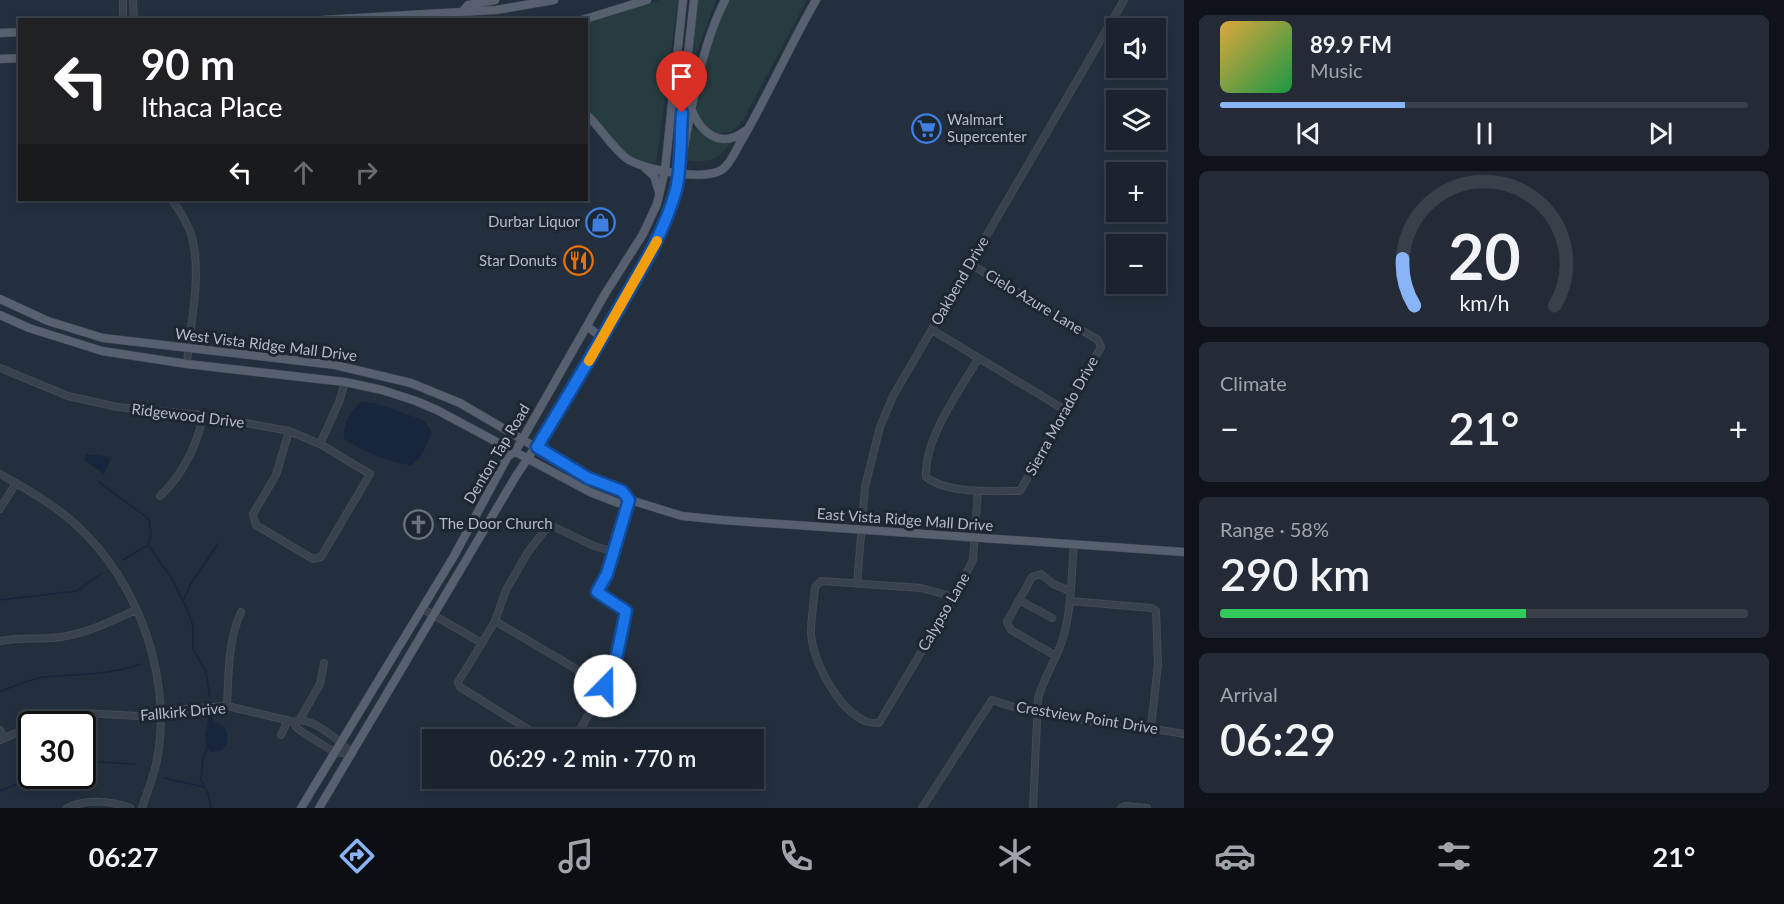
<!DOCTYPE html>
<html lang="en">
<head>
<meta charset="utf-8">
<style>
  :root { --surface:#1b232e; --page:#242b36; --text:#f1f3f6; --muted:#a0a4aa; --line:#39404a; --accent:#8ab4f8 }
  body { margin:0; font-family:Lato,sans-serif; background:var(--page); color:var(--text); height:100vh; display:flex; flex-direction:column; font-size:22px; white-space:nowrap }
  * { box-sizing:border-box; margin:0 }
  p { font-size:20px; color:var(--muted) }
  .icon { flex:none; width:33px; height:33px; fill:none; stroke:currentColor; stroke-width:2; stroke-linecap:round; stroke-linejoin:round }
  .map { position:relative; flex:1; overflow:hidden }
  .sheet { display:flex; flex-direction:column; gap:15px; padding:15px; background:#0f1319; width:600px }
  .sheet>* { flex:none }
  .top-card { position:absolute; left:18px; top:18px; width:570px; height:183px; border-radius:0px; box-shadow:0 3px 9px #0003,0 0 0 2px var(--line); background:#202124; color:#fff; overflow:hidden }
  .tools { position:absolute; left:1106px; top:18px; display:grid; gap:12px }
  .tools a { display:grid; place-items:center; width:60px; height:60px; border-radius:0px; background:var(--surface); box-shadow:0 3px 9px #0003,0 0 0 2px var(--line); font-size:30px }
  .speed { position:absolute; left:18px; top:711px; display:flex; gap:12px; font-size:30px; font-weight:700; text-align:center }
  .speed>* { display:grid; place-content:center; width:78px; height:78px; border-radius:50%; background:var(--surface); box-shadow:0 3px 9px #0003,0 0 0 2px var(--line); line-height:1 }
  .speed .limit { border:3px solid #111; border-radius:9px; background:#fff; color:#111 }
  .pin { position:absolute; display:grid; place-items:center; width:51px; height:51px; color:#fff; margin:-62px -26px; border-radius:50% 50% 50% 0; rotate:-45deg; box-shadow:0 0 6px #0007 }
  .pin .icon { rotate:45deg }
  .me { position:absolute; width:66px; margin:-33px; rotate:22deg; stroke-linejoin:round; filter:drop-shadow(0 0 4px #0008) }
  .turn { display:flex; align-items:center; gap:21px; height:126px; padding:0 24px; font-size:27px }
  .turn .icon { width:78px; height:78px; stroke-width:2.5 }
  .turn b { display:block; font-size:42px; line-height:51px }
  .lanes { display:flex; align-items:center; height:57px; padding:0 24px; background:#0003; justify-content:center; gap:30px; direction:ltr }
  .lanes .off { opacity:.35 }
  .big { font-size:45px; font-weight:600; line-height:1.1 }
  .sheet .widget { flex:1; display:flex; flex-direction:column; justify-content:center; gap:9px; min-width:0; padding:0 21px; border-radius:9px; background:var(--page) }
  .sheet .dial { align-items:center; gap:0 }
  .dial svg { height:156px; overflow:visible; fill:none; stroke:var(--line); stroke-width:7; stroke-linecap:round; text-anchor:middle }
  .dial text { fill:var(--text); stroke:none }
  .song { display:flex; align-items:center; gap:18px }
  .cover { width:72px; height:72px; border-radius:9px; background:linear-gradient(135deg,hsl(40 70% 55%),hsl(140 70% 35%)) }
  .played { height:6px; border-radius:3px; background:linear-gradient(90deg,var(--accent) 35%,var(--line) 35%) }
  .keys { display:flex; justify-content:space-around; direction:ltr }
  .heat { display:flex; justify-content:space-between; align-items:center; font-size:33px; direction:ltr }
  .charge { height:9px; border-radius:4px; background:linear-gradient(90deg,#34c759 58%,var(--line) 0) }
  .trip { position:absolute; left:422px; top:729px; width:342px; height:60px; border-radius:0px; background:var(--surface); box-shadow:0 3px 9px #0003,0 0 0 2px var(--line); font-weight:600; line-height:60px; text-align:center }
  .dock { display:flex; height:96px; justify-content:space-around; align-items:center; background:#0b0e12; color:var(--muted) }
  .dock .icon { width:42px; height:42px }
  .dock .selected { color:var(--accent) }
  .dock b { font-size:27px; color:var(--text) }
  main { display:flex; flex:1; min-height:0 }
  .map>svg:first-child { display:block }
  .green { fill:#263c3f }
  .water { fill:#17263c }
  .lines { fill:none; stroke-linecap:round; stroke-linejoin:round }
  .stream { stroke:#17263c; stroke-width:1.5 }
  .minor-casing { stroke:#414a57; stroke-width:8 }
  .major-casing { stroke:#414a57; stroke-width:9 }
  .minor { stroke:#38414e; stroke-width:6 }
  .major { stroke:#56606e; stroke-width:8 }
  .route-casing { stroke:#114b97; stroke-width:15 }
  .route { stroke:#1a73e8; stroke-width:10 }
  .slow { stroke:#f59e0b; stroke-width:10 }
  .labels { text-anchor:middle; stroke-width:6; stroke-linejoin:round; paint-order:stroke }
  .poi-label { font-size:15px; fill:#b4bcc9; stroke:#1d2633; text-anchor:start }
  .street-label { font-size:15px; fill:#b4bcc9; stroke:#1d2633 }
</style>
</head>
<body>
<main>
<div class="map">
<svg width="1184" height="808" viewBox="0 0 1184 808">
  <rect width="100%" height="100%" fill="#242f3e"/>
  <!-- green -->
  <path class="green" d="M 660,0 L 678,0 L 656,163 L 637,160 L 628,156 L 587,110 L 586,24 Z
    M 696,0 L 716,0 L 699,46 L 686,104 L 686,81 Z
    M 728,0 L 807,0 L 744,118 L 737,127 L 731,132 L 718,133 L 711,132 L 703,125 L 696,112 L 711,40 Z
    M 692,127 L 708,139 L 731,142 C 721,159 706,164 687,160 L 686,158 Z"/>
  <!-- water -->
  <path class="water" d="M 361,402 L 375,403 L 423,420 L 428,426 L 432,433 L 422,454 L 412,465 C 392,464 361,450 344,439 C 343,422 349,414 361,402 Z
    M 86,454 L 112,457 L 104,474 L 84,460 Z
    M 208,717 L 213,717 L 214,721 C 226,726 230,732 226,745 L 221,751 L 210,752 C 200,736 208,733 208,717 Z"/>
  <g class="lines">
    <!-- stream -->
    <path class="stream" d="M 99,482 L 149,519 L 151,535 L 148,545 L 171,577 L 188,611 L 193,626 L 193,649 L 206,672 L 210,698
      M 123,560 L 148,545
      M 184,599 L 190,585 L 218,544
      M 0,600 L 77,591 L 102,573
      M 0,692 C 14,686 29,679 44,677 C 76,674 110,675 141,664
      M 208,747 L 203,758 L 201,780 L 208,793 L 211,808
      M 82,761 L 135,764
      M 164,778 L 204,787
      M 0,791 L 38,776"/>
    <defs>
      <path id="minor" d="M 123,0 L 123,20
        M 133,0 L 134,20
        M 172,200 C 180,211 188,223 192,237 C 202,277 190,323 187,364
        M 970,264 L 1098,340 L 1101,347 L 1020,491 C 992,491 948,494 926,477 C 924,438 959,392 978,359
        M 932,330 L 1065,410
        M 0,368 L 68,396 L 117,407 L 203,415 L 289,431 L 320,444 L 370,474 L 321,557 L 313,559 L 256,525 L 253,514 L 276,475 L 289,431
        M 320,444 L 339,402 L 345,382
        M 0,474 C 19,485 40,496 58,510 C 132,564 174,670 157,760 C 154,776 147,792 142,808
        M 160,496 C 182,476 198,444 203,415
        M 0,509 L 16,483
        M 857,584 L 865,487 L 880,427 L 893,396 L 1124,0
        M 954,597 L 921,588 L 821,581 L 815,587 C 814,602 811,618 811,633 C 813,662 838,709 865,721 C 869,723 874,723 879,723 L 954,597 L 973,560 L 978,491
        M 1019,600 L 1052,618
        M 1070,601 L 1152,608 L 1156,611 L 1158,664 L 1151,727
        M 423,609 L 482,643 L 495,621 L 506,590 L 528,552 L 545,530 L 552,526 L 594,546 L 615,552
        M 495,621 L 605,686
        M 0,641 C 21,637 41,640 61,637 C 88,633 112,621 136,610
        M 482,643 L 458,682 L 460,687 L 545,740
        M 1056,656 L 1011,630 L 1007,622 L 1032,577 L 1041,574 L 1053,584 L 1070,591
        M 227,706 C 229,673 227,644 241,612
        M 300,719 L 320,684 L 324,663
        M 294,722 L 296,727 L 301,731 L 334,752 L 351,754
        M 36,724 L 53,718 L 86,713 L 137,716 L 183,709 L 227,706 L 294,722 C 310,714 341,742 352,754
        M 0,730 L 4,738
        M 281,735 L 288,720
        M 0,740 L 32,726
        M 574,740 L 605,686 L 615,665 L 626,618 L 626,611 L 597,592 L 607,574 L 629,500
        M 67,808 C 86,799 110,800 130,808
        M 922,808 L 992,700 C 1053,722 1120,722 1184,734
        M 1033,808 L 1038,699 C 1043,678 1057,659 1063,638 C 1072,608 1071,576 1074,545
        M 1121,808 L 1125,806 L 1147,808"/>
      <path id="major" d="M 462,12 L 468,5 L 495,0
        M 323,20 L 496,10 L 554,0
        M 582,20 L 647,0
        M 0,33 L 20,32
        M 0,59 L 20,58
        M 692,111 C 702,134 721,149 745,131
        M 586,114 C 600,127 611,146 626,158 C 642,170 706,182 723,169 C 732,162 737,147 743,138 C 769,93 790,45 816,0
        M 682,145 L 684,89 L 694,0
        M 644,167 L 654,176 L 659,192
        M 0,299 L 48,321 L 103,338 L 335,365 L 411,383 L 460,403 L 588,478 L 622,491 L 627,499 L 682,516 L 722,520 L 1184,552
        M 0,315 L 29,328 L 102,351 L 187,364 L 345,382 L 382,390 L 416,401 L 437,410 L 590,492 L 618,503 L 627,499
        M 587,326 L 602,338
        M 301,808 L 454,556 L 508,456 L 515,452 L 605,294 L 643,234 L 657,204 L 665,170 L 683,0
        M 319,808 L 516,476 C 567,401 611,323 655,244 C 691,167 686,77 725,0"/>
    </defs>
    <!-- minor casing -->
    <use href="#minor" class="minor-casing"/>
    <!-- major casing -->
    <use href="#major" class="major-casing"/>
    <!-- minor -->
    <use href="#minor" class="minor"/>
    <!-- major -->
    <use href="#major" class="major"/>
  </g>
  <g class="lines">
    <defs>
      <path id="route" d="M 605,686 L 615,664 L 626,611 L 597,592 L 607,574 L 629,500 L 622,491 L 588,478 L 537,447 C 566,399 595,351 623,301 C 644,265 665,230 676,190 C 682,164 680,139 682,113"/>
    </defs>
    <!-- route casing -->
    <use href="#route" class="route-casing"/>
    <!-- route -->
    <use href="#route" class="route"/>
    <!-- slow -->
    <path class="slow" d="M 589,361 L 657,241"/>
  </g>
  <!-- icons -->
  <defs>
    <symbol id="supermarket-ring" viewBox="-11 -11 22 22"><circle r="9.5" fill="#1d2633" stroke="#3f7fe0" stroke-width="1.5"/><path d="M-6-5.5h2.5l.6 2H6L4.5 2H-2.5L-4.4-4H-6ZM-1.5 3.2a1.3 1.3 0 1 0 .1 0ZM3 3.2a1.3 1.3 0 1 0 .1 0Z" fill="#3f7fe0"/></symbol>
    <symbol id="shop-ring" viewBox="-11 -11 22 22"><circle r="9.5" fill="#1d2633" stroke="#3f7fe0" stroke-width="1.5"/><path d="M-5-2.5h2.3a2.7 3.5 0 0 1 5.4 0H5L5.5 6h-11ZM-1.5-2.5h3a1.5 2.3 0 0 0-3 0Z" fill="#3f7fe0"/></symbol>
    <symbol id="restaurant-ring" viewBox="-11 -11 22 22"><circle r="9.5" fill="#1d2633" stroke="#e8710a" stroke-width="1.5"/><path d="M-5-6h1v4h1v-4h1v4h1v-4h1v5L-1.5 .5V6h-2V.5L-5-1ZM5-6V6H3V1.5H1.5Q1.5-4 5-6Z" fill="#e8710a"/></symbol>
    <symbol id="church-ring" viewBox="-11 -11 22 22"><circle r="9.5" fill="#1d2633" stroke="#6b7280" stroke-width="1.5"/><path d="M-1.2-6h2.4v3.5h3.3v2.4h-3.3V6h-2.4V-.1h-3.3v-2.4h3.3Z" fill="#6b7280"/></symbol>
  </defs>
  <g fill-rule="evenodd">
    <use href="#supermarket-ring" x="910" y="112" width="33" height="33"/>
    <use href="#shop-ring" x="584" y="206" width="33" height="33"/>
    <use href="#restaurant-ring" x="562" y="244" width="33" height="33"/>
    <use href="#church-ring" x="402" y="508" width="33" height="33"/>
  </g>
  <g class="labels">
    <!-- poi labels -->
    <g class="poi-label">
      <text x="947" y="125">Walmart<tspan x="947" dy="17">Supercenter</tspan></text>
      <text x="580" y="227" text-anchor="end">Durbar Liquor</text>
      <text x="557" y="266" text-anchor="end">Star Donuts</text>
      <text x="439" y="529">The Door Church</text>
    </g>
    <!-- street labels -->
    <g class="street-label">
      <text transform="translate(960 281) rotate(-60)" y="5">Oakbend Drive</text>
      <text transform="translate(1034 302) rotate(31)" y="5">Cielo Azure Lane</text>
      <text transform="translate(266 345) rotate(7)" y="5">West Vista Ridge Mall Drive</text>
      <text transform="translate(188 416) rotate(7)" y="5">Ridgewood Drive</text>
      <text transform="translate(1062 416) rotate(-61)" y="5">Sierra Morado Drive</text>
      <text transform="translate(497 454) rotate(-59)" y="5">Denton Tap Road</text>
      <text transform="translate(905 520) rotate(4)" y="5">East Vista Ridge Mall Drive</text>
      <text transform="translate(944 612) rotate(-60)" y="5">Calypso Lane</text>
      <text transform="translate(183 712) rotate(-5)" y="5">Fallkirk Drive</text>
      <text transform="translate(1087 718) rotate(9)" y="5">Crestview Point Drive</text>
    </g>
  </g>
</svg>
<div class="tools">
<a><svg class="icon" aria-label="sound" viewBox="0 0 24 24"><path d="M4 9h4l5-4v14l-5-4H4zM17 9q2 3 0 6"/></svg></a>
<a><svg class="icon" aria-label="layers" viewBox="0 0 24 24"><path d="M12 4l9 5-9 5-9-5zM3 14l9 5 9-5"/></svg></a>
<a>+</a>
<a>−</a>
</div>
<div class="speed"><div class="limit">30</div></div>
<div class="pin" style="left:682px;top:113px;background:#d93025"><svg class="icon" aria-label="arrive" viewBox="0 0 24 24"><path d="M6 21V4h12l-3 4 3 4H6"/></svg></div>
<svg class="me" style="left:605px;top:686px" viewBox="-20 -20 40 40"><circle r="19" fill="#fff"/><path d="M0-13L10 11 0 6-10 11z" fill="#1a73e8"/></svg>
<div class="trip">06:29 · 2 min · 770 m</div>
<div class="top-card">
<div class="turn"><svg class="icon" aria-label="left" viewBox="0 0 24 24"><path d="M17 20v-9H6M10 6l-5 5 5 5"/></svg><div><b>90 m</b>Ithaca Place</div></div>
<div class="lanes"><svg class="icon" aria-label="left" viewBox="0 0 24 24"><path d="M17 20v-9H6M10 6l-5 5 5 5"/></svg><svg class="icon off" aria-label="ahead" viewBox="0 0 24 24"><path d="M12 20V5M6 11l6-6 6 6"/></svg><svg class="icon off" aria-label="right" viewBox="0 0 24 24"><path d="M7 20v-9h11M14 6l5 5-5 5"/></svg></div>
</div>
</div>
<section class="sheet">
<div class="widget">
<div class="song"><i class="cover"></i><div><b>89.9 FM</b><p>Music</p></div></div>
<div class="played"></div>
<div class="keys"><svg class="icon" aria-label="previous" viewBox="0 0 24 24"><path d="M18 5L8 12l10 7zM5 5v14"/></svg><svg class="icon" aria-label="pause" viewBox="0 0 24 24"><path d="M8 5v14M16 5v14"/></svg><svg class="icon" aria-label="next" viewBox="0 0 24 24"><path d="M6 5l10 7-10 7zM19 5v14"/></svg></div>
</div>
<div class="widget dial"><svg viewBox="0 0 100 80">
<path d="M14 69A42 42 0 1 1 86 69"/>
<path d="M14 69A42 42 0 0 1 8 45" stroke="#8ab4f8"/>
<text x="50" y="56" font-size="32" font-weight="700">20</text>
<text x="50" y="72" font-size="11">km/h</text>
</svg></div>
<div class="widget"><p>Climate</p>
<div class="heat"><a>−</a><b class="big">21°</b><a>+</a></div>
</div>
<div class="widget"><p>Range · 58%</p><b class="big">290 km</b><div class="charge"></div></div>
<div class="widget"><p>Arrival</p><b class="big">06:29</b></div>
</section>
</main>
<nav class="dock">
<b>06:27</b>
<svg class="icon selected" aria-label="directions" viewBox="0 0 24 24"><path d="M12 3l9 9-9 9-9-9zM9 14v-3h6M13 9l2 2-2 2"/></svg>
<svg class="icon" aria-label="music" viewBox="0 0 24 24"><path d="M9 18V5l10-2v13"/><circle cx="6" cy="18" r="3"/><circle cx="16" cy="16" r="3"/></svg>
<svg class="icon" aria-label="phone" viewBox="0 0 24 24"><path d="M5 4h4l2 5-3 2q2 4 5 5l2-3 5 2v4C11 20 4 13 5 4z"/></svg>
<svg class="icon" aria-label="climate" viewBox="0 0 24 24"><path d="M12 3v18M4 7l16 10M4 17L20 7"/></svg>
<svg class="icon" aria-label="car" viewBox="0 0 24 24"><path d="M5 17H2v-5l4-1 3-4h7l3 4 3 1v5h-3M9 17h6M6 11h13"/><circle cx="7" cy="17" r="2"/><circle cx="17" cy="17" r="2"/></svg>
<svg class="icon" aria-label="filters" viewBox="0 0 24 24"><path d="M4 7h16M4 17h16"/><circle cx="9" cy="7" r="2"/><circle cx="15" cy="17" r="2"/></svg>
<b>21°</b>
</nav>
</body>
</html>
